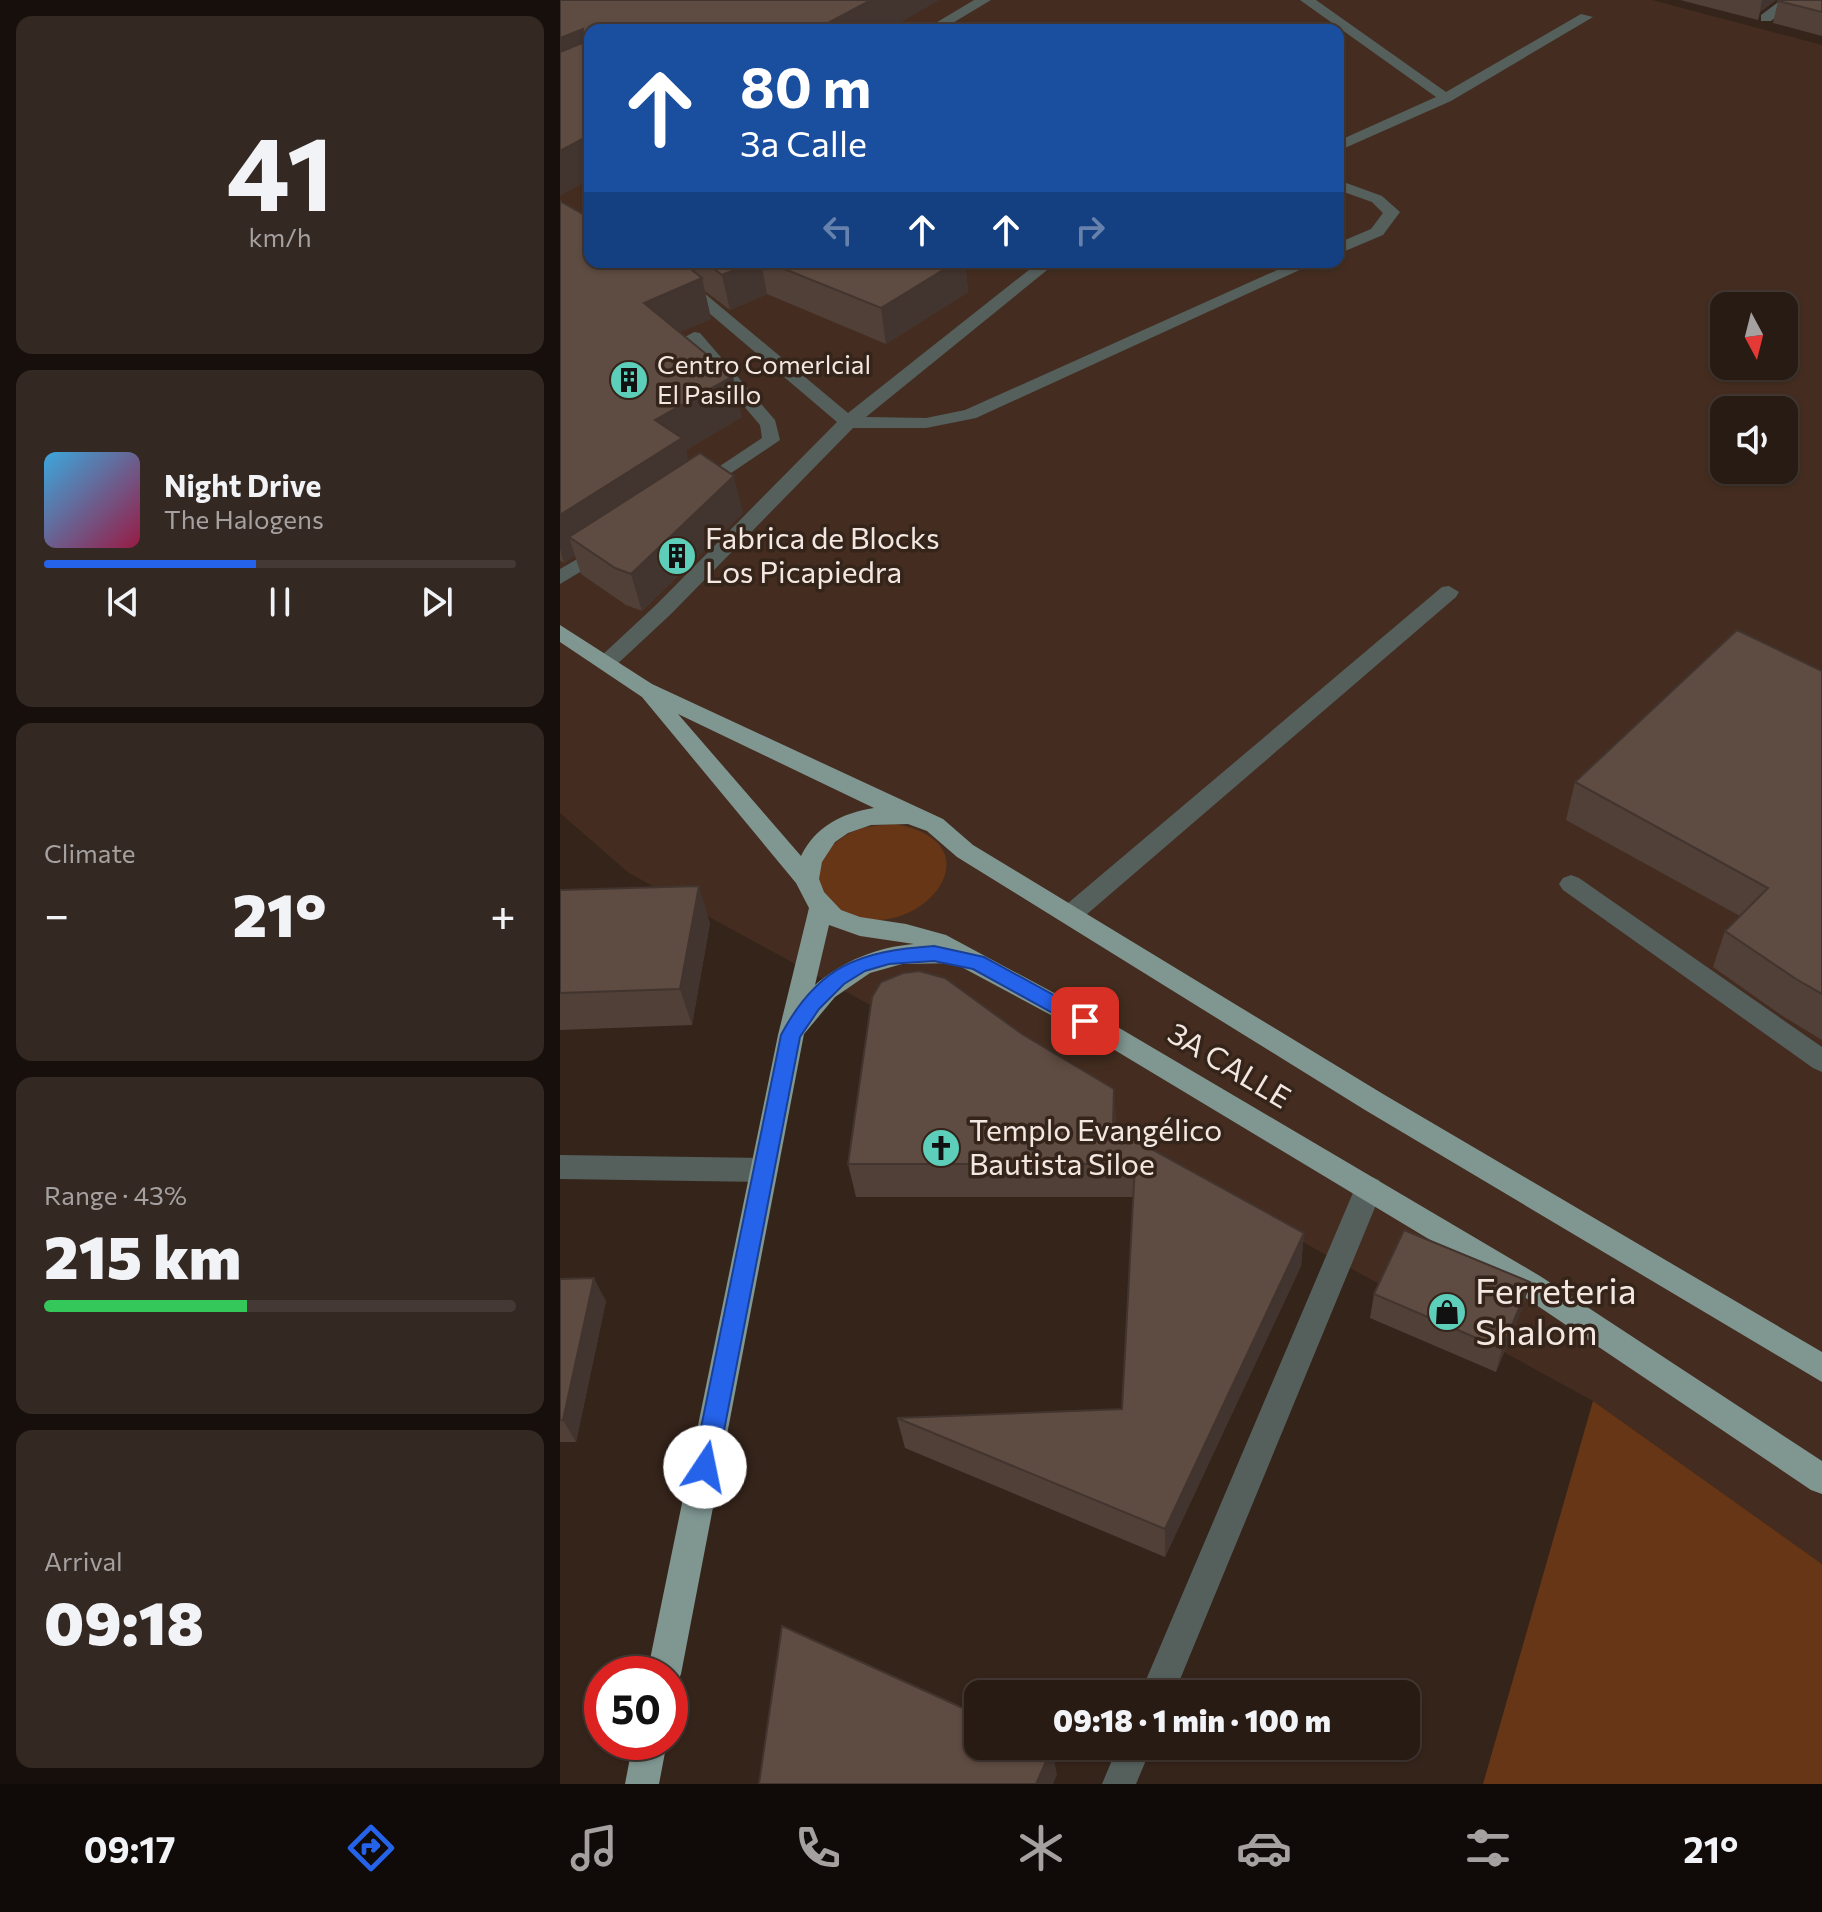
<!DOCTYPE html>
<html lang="en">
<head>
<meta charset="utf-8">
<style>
  :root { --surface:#281b14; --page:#342822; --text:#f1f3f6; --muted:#a5a1a0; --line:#443934; --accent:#2563eb }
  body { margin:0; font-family:Commissioner,sans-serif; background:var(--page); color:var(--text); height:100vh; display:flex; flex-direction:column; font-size:30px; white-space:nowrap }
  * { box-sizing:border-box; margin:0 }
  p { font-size:26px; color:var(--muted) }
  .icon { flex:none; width:44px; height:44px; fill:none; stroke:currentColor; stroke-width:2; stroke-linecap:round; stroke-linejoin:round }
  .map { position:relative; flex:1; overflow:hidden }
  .sheet { display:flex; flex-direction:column; gap:16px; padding:16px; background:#160f0b; width:560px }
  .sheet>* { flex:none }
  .hud { position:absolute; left:24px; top:24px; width:760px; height:244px; border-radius:16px; box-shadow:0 2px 6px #0004,0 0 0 2px var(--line); background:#1a4fa0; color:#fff; overflow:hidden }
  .needle { width:52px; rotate:173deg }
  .controls { position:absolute; left:1150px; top:292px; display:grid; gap:16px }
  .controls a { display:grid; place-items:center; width:88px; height:88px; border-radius:16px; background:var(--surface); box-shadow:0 2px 6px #0004,0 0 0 2px var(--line); font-size:40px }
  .speed { position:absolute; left:24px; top:1656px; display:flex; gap:16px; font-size:40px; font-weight:700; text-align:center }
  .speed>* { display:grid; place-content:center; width:104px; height:104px; border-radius:50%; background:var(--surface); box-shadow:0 2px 6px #0004,0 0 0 2px var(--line); line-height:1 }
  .speed .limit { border:12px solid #d22; background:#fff; color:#111 }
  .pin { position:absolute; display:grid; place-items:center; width:68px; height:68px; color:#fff; margin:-34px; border-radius:16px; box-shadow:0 4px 12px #0006 }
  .me { position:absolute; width:88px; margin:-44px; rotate:11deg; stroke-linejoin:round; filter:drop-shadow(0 0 6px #0008) }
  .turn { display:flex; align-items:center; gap:28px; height:168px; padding:0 24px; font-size:36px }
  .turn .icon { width:104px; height:104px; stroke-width:2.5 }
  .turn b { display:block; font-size:56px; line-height:68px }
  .lanes { display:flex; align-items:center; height:76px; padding:0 24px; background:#0003; justify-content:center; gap:40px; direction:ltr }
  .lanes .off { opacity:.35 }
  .big { font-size:60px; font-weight:800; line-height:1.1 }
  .sheet .tile { flex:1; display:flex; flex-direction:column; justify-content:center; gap:12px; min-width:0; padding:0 28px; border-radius:16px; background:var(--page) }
  .sheet .dial { align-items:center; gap:0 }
  .dial b { font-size:104px; line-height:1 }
  .song { display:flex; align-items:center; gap:24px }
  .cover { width:96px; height:96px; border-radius:12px; background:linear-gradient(135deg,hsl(200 70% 55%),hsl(340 70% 35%)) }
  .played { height:8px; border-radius:4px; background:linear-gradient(90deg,var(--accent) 45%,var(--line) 45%) }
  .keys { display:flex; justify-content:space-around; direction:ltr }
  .heat { display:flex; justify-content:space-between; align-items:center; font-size:44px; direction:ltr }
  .charge { height:12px; border-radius:6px; background:linear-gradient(90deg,#34c759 43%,var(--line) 0) }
  .trip { position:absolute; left:404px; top:1680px; width:456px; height:80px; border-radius:16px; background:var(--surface); box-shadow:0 2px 6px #0004,0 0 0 2px var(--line); font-weight:800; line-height:80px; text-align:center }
  .dock { display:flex; height:128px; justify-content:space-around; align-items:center; background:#100b08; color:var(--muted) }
  .dock .icon { width:56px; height:56px }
  .dock .active { color:var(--accent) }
  .dock b { font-size:36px; color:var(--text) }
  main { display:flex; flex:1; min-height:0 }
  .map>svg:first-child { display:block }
  .built { fill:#442d20; fill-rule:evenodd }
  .green { fill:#663616 }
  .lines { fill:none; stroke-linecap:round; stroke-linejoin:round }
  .minor { fill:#55605d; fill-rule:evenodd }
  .major { fill:#809691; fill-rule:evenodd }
  .wall { fill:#514038 }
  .shaded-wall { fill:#42342e }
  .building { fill:#5e4b41; stroke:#42342e; stroke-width:2 }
  .route { fill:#2563eb; stroke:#184099; stroke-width:2 }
  .labels { text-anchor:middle; stroke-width:7; stroke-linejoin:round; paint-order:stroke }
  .far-poi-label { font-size:26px; fill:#f3e7e1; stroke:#35241a; text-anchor:start }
  .poi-label { font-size:30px; fill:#f3e7e1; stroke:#35241a; text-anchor:start }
  .street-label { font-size:30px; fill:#f3e7e1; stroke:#35241a }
  .near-poi-label { font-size:36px; fill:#f3e7e1; stroke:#35241a; text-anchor:start }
</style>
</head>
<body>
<main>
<section class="sheet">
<div class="tile dial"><b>41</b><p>km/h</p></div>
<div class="tile">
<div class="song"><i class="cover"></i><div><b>Night Drive</b><p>The Halogens</p></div></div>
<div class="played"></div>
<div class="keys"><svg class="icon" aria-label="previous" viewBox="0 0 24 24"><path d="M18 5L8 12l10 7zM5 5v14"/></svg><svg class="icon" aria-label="pause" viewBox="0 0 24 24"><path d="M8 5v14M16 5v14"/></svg><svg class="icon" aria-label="next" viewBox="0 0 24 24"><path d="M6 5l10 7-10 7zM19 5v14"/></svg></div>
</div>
<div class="tile"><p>Climate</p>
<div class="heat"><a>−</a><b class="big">21°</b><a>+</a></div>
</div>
<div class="tile"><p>Range · 43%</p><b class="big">215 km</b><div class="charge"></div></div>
<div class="tile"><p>Arrival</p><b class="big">09:18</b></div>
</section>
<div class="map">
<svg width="1262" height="1784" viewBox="0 0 1262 1784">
  <rect width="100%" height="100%" fill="#35241a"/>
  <!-- built -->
  <path class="built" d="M 0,0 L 1092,0 L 1262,45 L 1262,1564 L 1033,1401 L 69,873 L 0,813 ZM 30,30 L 778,30 L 778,262 L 30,262 ZM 1164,306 L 1224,306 L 1224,366 L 1164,366 ZM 1164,410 L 1224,410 L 1224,470 L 1164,470 Z"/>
  <!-- green -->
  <path class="green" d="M 334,824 C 443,842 360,946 287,914 C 276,910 272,903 265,894 C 246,870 269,843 292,832 C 305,826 320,825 334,824 Z
    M 1033,1401 L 1262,1564 L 1262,1784 L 923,1784 Z"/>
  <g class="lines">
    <!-- minor -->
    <path class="minor" d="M 414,0 L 431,0 L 381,30 L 364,30 Z
      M 740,0 L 756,0 L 886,92 L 1021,14 L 1033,17 L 891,101 L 778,151 L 778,141 L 876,97 Z
      M 1221,0 L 1236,0 L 1211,21 L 1201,21 L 1201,15 Z
      M 778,180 L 822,196 L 840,212 L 823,235 L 778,254 L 778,243 L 811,229 L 823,213 L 812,202 L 778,190 Z
      M 89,262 L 107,262 L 288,413 L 479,262 L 497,262 L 306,417 L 366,418 L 405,410 L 735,262 L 757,262 L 416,418 L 366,428 L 293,428 L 111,614 L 53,668 L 39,668 L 35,663 L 39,658 L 97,604 L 277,422 Z
      M 134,332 L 140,333 L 215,420 L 220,440 L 140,494 L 133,492 L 130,488 L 133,484 L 202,438 L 200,425 L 125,337 Z
      M 45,543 L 55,549 L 52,553 L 0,584 L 0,569 Z
      M 889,586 L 899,592 L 896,597 L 519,921 L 510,924 L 501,921 L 498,915 L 501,909 L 882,587 Z
      M 1011,875 L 1019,878 L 1262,1047 L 1262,1072 L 1253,1068 L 1003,890 L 999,884 L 1003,878 Z
      M 0,1155 L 204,1158 L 214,1162 L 218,1170 L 214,1178 L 204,1182 L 0,1179 Z
      M 809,1176 L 819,1180 L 823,1188 L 614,1694 L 580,1694 L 795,1188 L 799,1180 Z
      M 558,1746 L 592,1746 L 576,1784 L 542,1784 Z"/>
    <!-- major -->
    <path class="major" d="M 0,625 L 92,684 L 383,819 L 413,845 L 823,1094 L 1262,1352 L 1262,1382 L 805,1110 L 397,857 L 367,831 L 348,824 L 311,825 L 288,833 L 275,842 L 262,862 L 259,879 L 264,892 L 281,910 L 300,917 L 346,924 L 386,935 L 561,1029 L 980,1276 L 1262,1461 L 1262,1494 L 1251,1490 L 960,1294 L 543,1043 L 394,963 L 342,964 L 310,973 L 275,997 L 244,1034 L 121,1674 L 116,1686 L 110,1688 L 110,1674 L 87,1674 L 218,1035 L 249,908 L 236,883 L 82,697 L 0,642 ZM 118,714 L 314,808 C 282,813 256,826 241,856 ZM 269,925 L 300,936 L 354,944 C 317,947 283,961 255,985 Z
      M 73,1742 L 107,1742 L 99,1784 L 65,1784 Z"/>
  </g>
  <!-- wall -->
  <path class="wall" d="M 1120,0 L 1216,0 L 1200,12 L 1198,20 Z
    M 1262,0 L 1262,36 L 1213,23 L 1218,1 Z
    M 0,201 L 30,262 L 405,262 L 408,292 L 326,344 L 207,294 L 170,310 L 145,291 L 151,319 L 120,332 L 182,417 L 126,450 L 128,461 L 183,513 L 82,611 L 66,605 L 21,574 L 15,556 L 4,563 L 0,560 Z
    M 1262,671 L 1262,1040 L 1221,1015 L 1153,967 L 1165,931 L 1180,916 L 1006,820 L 1015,782 Z
    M 0,890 L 150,923 L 132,1025 L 0,1030 Z
    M 462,1034 L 554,1089 L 556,1129 L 744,1233 L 741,1266 L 605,1557 L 345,1448 L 337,1418 L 562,1409 L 573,1197 L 296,1197 L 288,1164 Z
    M 0,1279 L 46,1301 L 16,1442 L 0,1442 Z
    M 970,1282 L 963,1306 L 936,1372 L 810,1318 L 814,1294 Z"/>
  <!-- shaded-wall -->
  <path class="shaded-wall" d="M 311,0 L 380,0 L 327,30 L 255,30 Z
    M 1202,0 L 1216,0 L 1200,12 Z
    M 23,29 L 30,57 L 0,78 L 0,38 Z
    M 30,135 L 30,179 L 0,196 L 0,151 Z
    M 193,262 L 201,262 L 207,294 L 170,310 L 162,275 Z
    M 396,262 L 405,262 L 408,292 L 326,344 L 321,308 Z
    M 142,278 L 151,319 L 94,343 L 84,303 Z
    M 173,376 L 182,417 L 126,450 L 133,479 L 9,537 L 15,556 L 4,563 L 0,549 L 0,515 L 95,420 Z
    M 174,476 L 183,513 L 82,611 L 71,574 Z
    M 139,886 L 150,923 L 132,1025 L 120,989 Z
    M 554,1089 L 556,1123 L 555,1162 L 553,1128 Z
    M 744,1233 L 741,1266 L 605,1557 L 605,1529 Z
    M 34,1278 L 46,1301 L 16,1442 L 3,1420 Z
    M 970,1282 L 963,1306 L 936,1372 L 942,1349 Z
    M 492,1748 L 497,1775 L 493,1784 L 476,1784 Z"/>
  <!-- building -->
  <path class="building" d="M 0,0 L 311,0 L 255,30 L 30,30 L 30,135 L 0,151 L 0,52 L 22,43 L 23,29 L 0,38 Z
    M 1219,0 L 1262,0 L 1262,12 L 1218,1 Z
    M 0,201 L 30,218 L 30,262 L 122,262 L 142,278 L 84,303 L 173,376 L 95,420 L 122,438 L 0,515 Z
    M 145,262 L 193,262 L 162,275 Z
    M 207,262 L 396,262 L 321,308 Z
    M 140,453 L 174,476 L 71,574 L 55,568 L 9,537 Z
    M 1177,630 L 1262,671 L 1262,994 L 1236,979 L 1165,931 L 1208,888 L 1015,782 Z
    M 139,886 L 120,989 L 0,993 L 0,890 Z
    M 359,971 L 385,978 L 462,1034 L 554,1089 L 553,1128 L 744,1233 L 605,1529 L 337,1418 L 562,1409 L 575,1164 L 288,1164 L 312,997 L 321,982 L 343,973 Z
    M 844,1230 L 970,1282 L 942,1349 L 814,1294 Z
    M 34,1278 L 3,1420 L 0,1420 L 0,1279 Z
    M 222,1626 L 418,1715 L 418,1746 L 487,1746 L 492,1748 L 476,1784 L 199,1784 Z"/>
  <!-- route -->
  <path class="route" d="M 374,946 L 424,957 L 532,1016 L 535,1021 L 532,1027 L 518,1027 L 413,969 L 374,961 L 329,964 L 305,971 L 284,984 L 259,1009 L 240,1037 L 157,1467 L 153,1475 L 145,1478 L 137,1475 L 133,1467 L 221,1035 C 258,965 300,951 374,946 Z"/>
  <!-- icons -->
  <defs>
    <symbol id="building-disc" viewBox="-11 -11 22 22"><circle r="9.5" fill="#5cceba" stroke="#35241a"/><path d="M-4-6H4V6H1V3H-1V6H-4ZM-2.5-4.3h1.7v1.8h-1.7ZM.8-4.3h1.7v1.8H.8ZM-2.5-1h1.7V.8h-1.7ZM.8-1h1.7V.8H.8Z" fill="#111"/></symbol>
    <symbol id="church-disc" viewBox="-11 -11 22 22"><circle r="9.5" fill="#5cceba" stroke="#35241a"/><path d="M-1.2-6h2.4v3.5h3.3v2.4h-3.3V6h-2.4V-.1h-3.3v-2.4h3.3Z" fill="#111"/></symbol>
    <symbol id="shop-disc" viewBox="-11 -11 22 22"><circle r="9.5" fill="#5cceba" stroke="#35241a"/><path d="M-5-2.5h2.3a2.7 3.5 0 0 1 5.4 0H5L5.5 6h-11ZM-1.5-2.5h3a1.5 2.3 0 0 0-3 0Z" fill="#111"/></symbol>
  </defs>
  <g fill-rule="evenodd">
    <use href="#building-disc" x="47" y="358" width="44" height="44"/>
    <use href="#building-disc" x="95" y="534" width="44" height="44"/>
    <use href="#church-disc" x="359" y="1126" width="44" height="44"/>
    <use href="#shop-disc" x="865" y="1290" width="44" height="44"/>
  </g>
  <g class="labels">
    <!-- far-poi labels -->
    <g class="far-poi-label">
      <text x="97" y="374">Centro Comerlcial<tspan x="97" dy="30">El Pasillo</tspan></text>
    </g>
    <!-- poi labels -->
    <g class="poi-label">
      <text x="145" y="549">Fabrica de Blocks<tspan x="145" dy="34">Los Picapiedra</tspan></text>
      <text x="409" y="1141">Templo Evangélico<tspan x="409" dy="34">Bautista Siloe</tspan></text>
    </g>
    <!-- street labels -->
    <g class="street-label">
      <text transform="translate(669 1066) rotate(31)" y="10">3A CALLE</text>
    </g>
    <!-- near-poi labels -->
    <g class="near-poi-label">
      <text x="915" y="1304">Ferreteria<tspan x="915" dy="41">Shalom</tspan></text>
    </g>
  </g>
</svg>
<div class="controls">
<a><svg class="needle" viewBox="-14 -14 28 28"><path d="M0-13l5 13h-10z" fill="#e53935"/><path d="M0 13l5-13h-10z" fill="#a5a1a0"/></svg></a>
<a><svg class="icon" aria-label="sound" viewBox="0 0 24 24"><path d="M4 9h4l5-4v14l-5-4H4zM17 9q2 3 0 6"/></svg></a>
</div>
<div class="speed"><div class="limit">50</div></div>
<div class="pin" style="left:525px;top:1021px;background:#d93025"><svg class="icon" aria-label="arrive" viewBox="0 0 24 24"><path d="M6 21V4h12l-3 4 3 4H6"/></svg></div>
<svg class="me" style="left:145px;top:1467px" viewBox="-20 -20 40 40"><circle r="19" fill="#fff"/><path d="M0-13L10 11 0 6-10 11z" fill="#2563eb"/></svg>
<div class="trip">09:18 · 1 min · 100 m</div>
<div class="hud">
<div class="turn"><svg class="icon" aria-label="ahead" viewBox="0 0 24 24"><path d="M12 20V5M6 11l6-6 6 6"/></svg><div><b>80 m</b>3a Calle</div></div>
<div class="lanes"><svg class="icon off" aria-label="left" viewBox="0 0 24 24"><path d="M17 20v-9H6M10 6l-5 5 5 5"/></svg><svg class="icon" aria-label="ahead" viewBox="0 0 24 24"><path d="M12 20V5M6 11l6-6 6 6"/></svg><svg class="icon" aria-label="ahead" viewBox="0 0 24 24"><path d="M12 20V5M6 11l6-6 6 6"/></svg><svg class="icon off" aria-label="right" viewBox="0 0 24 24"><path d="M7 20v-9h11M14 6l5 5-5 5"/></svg></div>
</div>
</div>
</main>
<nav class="dock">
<b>09:17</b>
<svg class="icon active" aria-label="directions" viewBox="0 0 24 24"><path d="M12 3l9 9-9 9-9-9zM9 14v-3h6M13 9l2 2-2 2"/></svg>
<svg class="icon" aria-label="music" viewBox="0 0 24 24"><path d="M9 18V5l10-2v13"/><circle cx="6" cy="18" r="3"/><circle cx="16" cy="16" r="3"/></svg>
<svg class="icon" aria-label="phone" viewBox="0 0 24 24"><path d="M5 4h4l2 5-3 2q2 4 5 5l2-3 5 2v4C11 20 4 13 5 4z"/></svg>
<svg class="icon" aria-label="climate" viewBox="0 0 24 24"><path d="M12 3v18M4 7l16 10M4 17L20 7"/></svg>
<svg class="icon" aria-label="car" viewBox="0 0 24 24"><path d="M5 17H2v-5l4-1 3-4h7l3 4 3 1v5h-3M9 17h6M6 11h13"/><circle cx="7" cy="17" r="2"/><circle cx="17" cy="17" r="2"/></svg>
<svg class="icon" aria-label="filters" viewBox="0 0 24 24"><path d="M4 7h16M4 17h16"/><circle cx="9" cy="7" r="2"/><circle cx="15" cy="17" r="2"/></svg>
<b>21°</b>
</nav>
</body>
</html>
